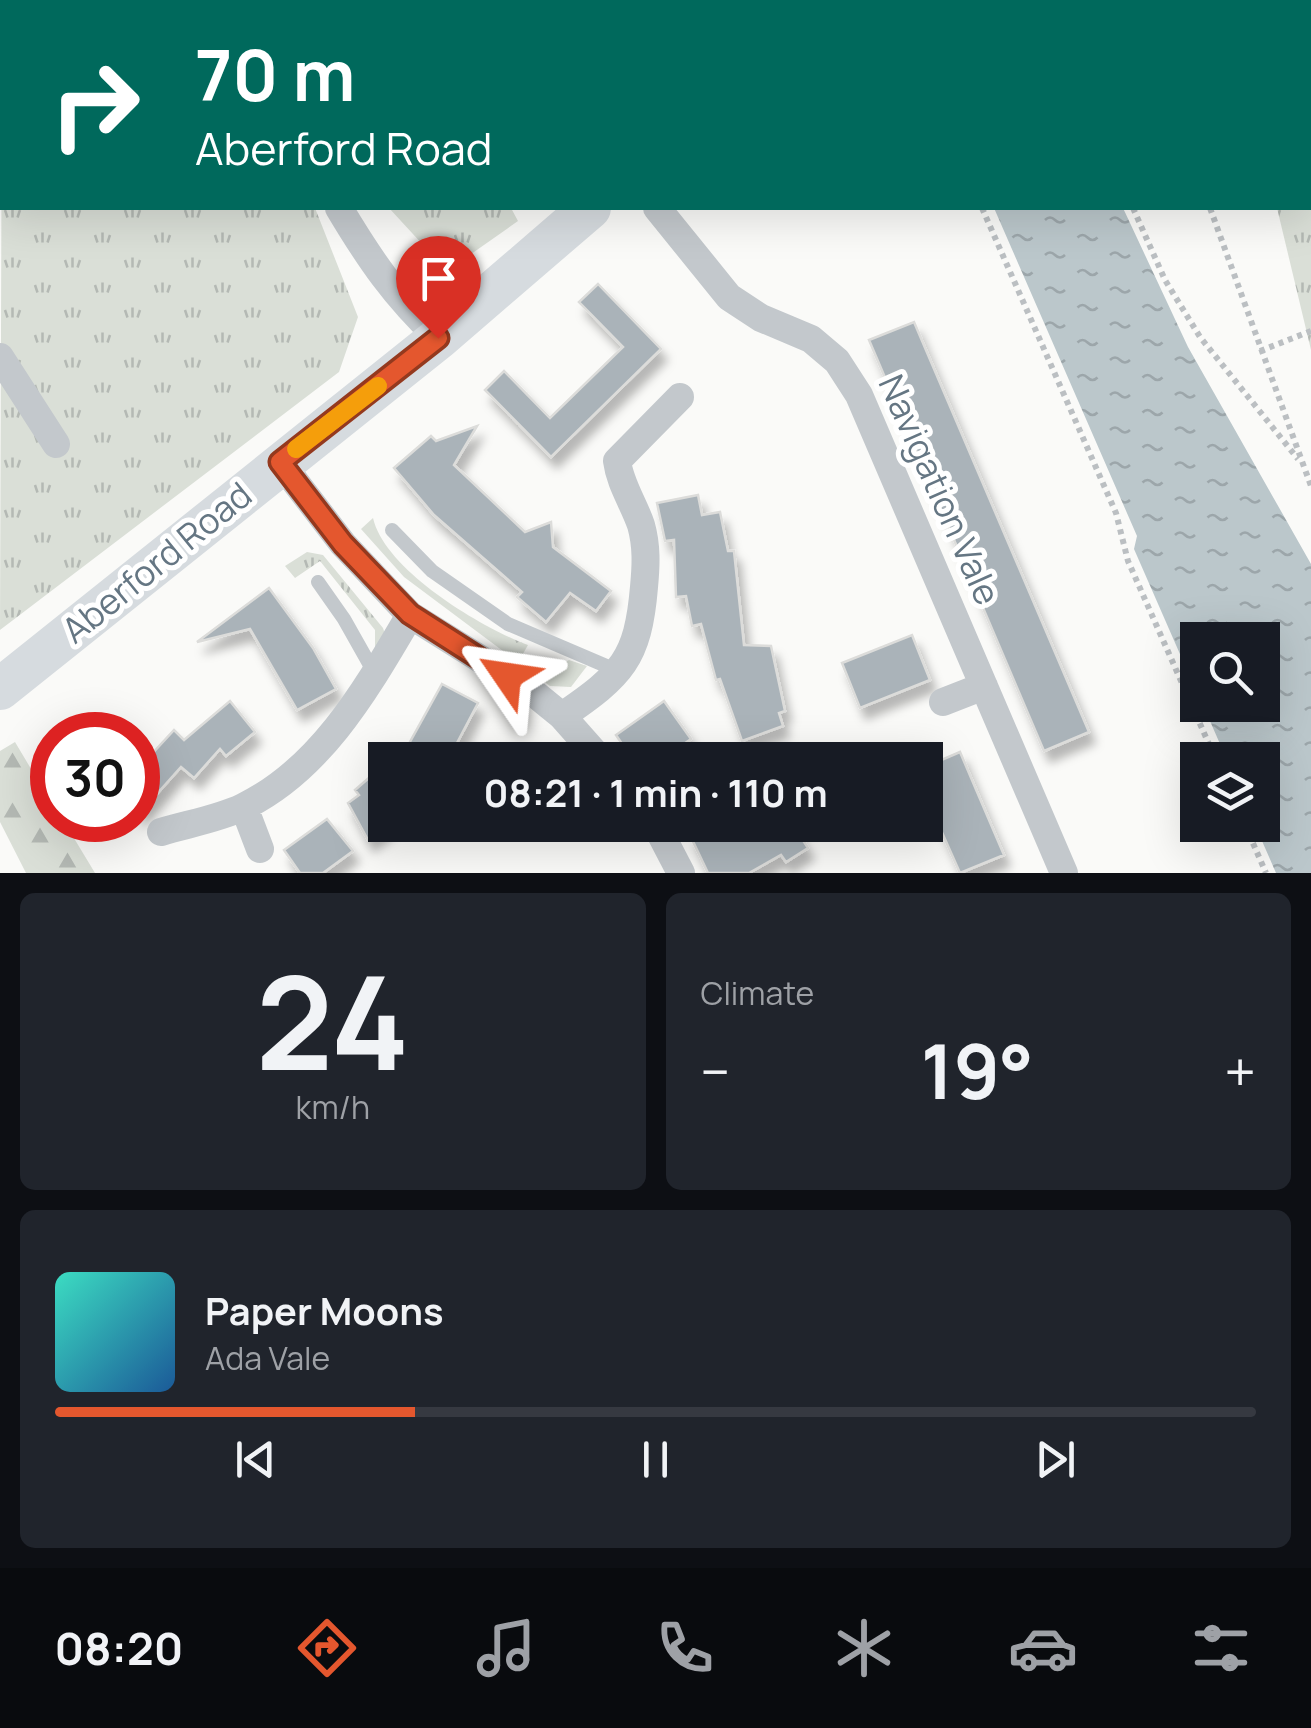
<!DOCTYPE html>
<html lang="en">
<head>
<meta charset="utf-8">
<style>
  :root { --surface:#171b24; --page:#20242c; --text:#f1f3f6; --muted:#9ea1a6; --line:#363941; --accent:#e4572e }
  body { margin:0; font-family:Manrope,sans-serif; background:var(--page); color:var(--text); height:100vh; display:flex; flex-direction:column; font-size:38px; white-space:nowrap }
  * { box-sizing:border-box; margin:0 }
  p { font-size:32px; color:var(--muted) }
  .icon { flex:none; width:55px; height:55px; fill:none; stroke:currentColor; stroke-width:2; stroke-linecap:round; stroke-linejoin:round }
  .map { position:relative; height:873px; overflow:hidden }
  .side { display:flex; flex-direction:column; gap:20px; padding:20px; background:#0d0f14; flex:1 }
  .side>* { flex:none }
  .hud { position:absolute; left:0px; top:0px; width:1312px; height:210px; box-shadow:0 10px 40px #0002; background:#00695c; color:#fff; overflow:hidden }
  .controls { position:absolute; left:1180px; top:622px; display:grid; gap:20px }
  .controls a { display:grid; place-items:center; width:100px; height:100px; border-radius:0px; background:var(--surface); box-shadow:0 10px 40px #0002; font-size:50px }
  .speed { position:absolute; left:30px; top:712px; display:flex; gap:20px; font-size:50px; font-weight:700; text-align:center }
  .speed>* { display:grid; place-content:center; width:130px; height:130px; border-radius:50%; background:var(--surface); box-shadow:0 10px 40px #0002; line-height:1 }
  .speed .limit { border:15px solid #d22; background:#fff; color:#111 }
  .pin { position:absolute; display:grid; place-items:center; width:85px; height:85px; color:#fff; margin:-102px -42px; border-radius:50% 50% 50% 0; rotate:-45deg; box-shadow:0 0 10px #0007 }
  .pin .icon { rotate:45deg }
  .me { position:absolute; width:110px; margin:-55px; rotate:302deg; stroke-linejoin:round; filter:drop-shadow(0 0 8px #0008) }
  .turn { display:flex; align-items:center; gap:35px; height:210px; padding:0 30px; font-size:45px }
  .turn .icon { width:130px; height:130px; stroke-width:2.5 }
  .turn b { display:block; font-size:70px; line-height:85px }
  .big { font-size:75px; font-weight:700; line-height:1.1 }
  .side .card { flex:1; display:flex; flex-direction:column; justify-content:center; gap:15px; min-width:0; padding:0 35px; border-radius:15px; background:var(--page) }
  .side .dial { align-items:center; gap:0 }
  .dial b { font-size:130px; line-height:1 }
  .song { display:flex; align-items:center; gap:30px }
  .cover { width:120px; height:120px; border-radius:15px; background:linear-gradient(135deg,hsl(170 70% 55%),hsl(210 70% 35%)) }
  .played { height:10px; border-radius:5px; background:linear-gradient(90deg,var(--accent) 30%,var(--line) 30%) }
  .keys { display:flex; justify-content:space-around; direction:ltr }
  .heat { display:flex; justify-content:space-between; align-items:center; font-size:55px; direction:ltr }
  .side .tiles { flex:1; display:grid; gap:20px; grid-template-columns:1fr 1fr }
  .card:last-child { grid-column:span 2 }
  .trip { position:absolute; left:368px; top:742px; width:575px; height:100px; border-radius:0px; background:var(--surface); box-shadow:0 10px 40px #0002; font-weight:700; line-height:100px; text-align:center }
  .dock { display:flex; height:160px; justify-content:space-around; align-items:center; background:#090b0e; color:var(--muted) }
  .dock .icon { width:70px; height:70px }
  .dock .selected { color:var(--accent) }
  .dock b { font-size:45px; color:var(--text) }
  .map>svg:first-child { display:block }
  .grass { fill:url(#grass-tufts) }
  .forest { fill:url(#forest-firs) }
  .water { fill:url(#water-ripples) }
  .building { fill:#aab3b9; stroke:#dcdcda; stroke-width:2.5; filter:url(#shadow) }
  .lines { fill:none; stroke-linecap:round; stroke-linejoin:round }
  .path { stroke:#bbbfc2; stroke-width:6; stroke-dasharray:5 5; stroke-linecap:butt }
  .lane { stroke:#c3c8cc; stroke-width:14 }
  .street { stroke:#c3c8cc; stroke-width:28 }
  .primary { stroke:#d6dbdf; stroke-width:42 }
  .route-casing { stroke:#94391e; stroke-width:25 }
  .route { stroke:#e4572e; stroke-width:18 }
  .slow { stroke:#f59e0b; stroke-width:18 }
  .labels { text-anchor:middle; stroke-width:10; stroke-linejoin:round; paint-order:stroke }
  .street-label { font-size:35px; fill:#657683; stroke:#fff }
</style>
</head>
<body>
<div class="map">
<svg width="1311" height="873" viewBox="0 0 1311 873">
  <defs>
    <pattern id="grass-tufts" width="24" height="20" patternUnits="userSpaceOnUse" patternTransform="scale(2.5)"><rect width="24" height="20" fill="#dadfd7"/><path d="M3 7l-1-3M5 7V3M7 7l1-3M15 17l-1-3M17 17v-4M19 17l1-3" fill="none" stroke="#b4b9b4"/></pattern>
    <pattern id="forest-firs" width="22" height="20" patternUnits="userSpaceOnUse" patternTransform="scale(2.5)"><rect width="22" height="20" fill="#dadfd7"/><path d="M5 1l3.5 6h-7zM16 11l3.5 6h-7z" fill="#b4b9b4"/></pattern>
    <pattern id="water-ripples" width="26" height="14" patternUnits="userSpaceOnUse" patternTransform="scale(2.5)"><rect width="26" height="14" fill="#bbc7cb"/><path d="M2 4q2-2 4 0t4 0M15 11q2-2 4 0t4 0" fill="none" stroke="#9ca6aa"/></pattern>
    <filter id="shadow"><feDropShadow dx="6" dy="11" stdDeviation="5" flood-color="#0004"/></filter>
  </defs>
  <rect width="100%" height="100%" fill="#fafaf8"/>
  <!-- grass -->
  <path class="grass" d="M 52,0 L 228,0 L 231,2 L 48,2 Z
    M 1311,0 L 1311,350 L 1277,208 L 1310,208 L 1310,2 L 1293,2 Z
    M 2,29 L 2,208 L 315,208 L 358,317 L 339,372 L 0,630 Z
    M 389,208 L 511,208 L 518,221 L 447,271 Z
    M 373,518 C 385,570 480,627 528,645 L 520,659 L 544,673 L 569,660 L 587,666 L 571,687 L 550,686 L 404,577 L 361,529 Z
    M 307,552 L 323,555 L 383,628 L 385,634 L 375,650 L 375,630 L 320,561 L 295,578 L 285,566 Z"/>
  <!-- forest -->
  <path class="forest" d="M 459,0 L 755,0 L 759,2 L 455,2 Z
    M 15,742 L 52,804 L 52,820 L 63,820 L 95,873 L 26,873 L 0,822 L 0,751 Z"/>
  <!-- water -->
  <path class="water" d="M 994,208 L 1123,208 L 1188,347 L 1311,564 L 1311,873 L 1276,873 L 1255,825 L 1262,825 L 1262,760 L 1227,760 L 1203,705 L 1262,705 L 1262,640 L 1198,640 L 1197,693 L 1134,549 L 1137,536 Z"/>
  <!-- building -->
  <path class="building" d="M 598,284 L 661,349 L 551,457 L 485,390 L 504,371 L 550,418 L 623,347 L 579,302 Z
    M 914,322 L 1089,732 L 1044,751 L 869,340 Z
    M 477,426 L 454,465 L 525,532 L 551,522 L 553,547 L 611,591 L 596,611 L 570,593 L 546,622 L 517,597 L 522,592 L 434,515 L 394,468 L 431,436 L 436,441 Z
    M 698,495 L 702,515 L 720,512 L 728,551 L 734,551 L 744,645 L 771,646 L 785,711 L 779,713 L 783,726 L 742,741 L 720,679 L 716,680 L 701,624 L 692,626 L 686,596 L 676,597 L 674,540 L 665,541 L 657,503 Z
    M 269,588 L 313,648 L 336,689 L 297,710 L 250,629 L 197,642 Z
    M 912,635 L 930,680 L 860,708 L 842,663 Z
    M 442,684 L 478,703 L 448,760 L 400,760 Z
    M 230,701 L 255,732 L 226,756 L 220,749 L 194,778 L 181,767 L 138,815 L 138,769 L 174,730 L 184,740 Z
    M 664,701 L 691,739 L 661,760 L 633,760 L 616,735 Z
    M 960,752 L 1004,855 L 960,873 L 925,794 L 925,767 Z
    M 385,764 L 385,828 L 368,840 L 348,803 L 359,795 L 355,790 Z
    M 327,819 L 353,851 L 323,873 L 300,873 L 284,850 Z
    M 709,825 L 793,825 L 808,848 L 786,862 L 781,855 L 749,873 L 708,873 L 690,835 Z"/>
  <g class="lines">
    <!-- path -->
    <path class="path" d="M 801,0 L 805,2
      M 915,0 L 918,2
      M 1150,0 L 1153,2
      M 1310,4 L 1311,3
      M 982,208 L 1116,513 L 1128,561 L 1216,760
      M 1133,208 L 1165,280 L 1200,337 L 1298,459
      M 1210,208 L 1311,486
      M 1260,351 L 1311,331
      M 1245,825 L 1266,873"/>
    <!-- lane -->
    <path class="lane" d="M 392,530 L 432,571 L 508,624 L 618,671
      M 318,582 L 344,619 L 375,674"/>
    <!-- street -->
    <path class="street" d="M 353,2 L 356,0
      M 0,178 L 2,176
      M 339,208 C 370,260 394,295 439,338
      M 657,208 L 729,297 L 761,318 L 811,339 L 837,361 L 859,395 L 1064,873
      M 0,357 L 56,444
      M 280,462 L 343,544 L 410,615 L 530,690 L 562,716 L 601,760
      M 943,702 L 984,686
      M 562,716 C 622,675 638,659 644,587 C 646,566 647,546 641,525 C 633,502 620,484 617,461 L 680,397
      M 244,807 L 260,849
      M 656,825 L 681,873
      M 161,832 C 187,824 218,819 243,807 C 322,769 368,686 410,615"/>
    <!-- primary -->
    <path class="primary" d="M 1048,2 L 1056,0
      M 0,689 L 439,338 L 590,208"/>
  </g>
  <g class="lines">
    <defs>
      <path id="route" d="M 438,338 L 280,462 L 343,544 L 410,614 L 507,676"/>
    </defs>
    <!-- route casing -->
    <use href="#route" class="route-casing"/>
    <!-- route -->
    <use href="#route" class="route"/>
    <!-- slow -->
    <path class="slow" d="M 296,449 L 378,386"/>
  </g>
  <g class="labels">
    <!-- street labels -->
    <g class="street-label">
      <text transform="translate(939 490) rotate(66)" y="12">Navigation Vale</text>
      <text transform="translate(157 563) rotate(-39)" y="12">Aberford Road</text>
    </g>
  </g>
</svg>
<div class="controls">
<a><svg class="icon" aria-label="search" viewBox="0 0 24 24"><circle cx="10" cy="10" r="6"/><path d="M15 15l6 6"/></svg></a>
<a><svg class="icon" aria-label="layers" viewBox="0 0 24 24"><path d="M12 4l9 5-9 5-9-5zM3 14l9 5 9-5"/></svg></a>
</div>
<div class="speed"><div class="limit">30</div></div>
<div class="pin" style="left:438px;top:338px;background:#d93025"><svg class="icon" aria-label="arrive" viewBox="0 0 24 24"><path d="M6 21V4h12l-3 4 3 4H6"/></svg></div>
<svg class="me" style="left:507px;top:676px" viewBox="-20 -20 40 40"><path d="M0-17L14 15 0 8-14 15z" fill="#e4572e" stroke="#fff" stroke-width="4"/></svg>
<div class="trip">08:21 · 1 min · 110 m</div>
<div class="hud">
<div class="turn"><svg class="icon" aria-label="right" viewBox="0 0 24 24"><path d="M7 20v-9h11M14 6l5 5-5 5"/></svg><div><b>70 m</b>Aberford Road</div></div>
</div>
</div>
<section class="side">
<div class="tiles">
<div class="card dial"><b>24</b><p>km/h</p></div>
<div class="card"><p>Climate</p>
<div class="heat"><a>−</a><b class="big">19°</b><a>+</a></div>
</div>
<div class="card">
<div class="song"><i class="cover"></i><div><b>Paper Moons</b><p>Ada Vale</p></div></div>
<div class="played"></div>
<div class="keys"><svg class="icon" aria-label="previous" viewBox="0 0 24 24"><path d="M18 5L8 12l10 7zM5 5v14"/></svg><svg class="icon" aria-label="pause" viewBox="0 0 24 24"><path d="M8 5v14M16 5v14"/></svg><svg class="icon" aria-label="next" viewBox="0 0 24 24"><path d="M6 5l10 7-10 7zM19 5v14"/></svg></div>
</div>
</div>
</section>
<nav class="dock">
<b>08:20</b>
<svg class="icon selected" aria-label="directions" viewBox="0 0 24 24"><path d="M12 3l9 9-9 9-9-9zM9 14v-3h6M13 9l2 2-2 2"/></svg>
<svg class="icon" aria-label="music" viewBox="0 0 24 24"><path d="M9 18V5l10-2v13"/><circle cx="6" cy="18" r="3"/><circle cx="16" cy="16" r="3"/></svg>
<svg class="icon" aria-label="phone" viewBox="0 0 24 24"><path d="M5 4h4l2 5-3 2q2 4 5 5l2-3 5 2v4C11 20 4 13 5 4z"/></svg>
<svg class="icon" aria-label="climate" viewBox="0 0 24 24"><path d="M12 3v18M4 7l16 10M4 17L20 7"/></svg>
<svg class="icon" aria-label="car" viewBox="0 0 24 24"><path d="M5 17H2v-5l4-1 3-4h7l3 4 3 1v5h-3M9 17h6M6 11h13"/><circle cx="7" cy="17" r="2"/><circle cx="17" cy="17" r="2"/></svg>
<svg class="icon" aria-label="filters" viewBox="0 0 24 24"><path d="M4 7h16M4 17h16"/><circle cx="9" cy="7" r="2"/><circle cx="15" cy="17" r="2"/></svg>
</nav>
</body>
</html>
